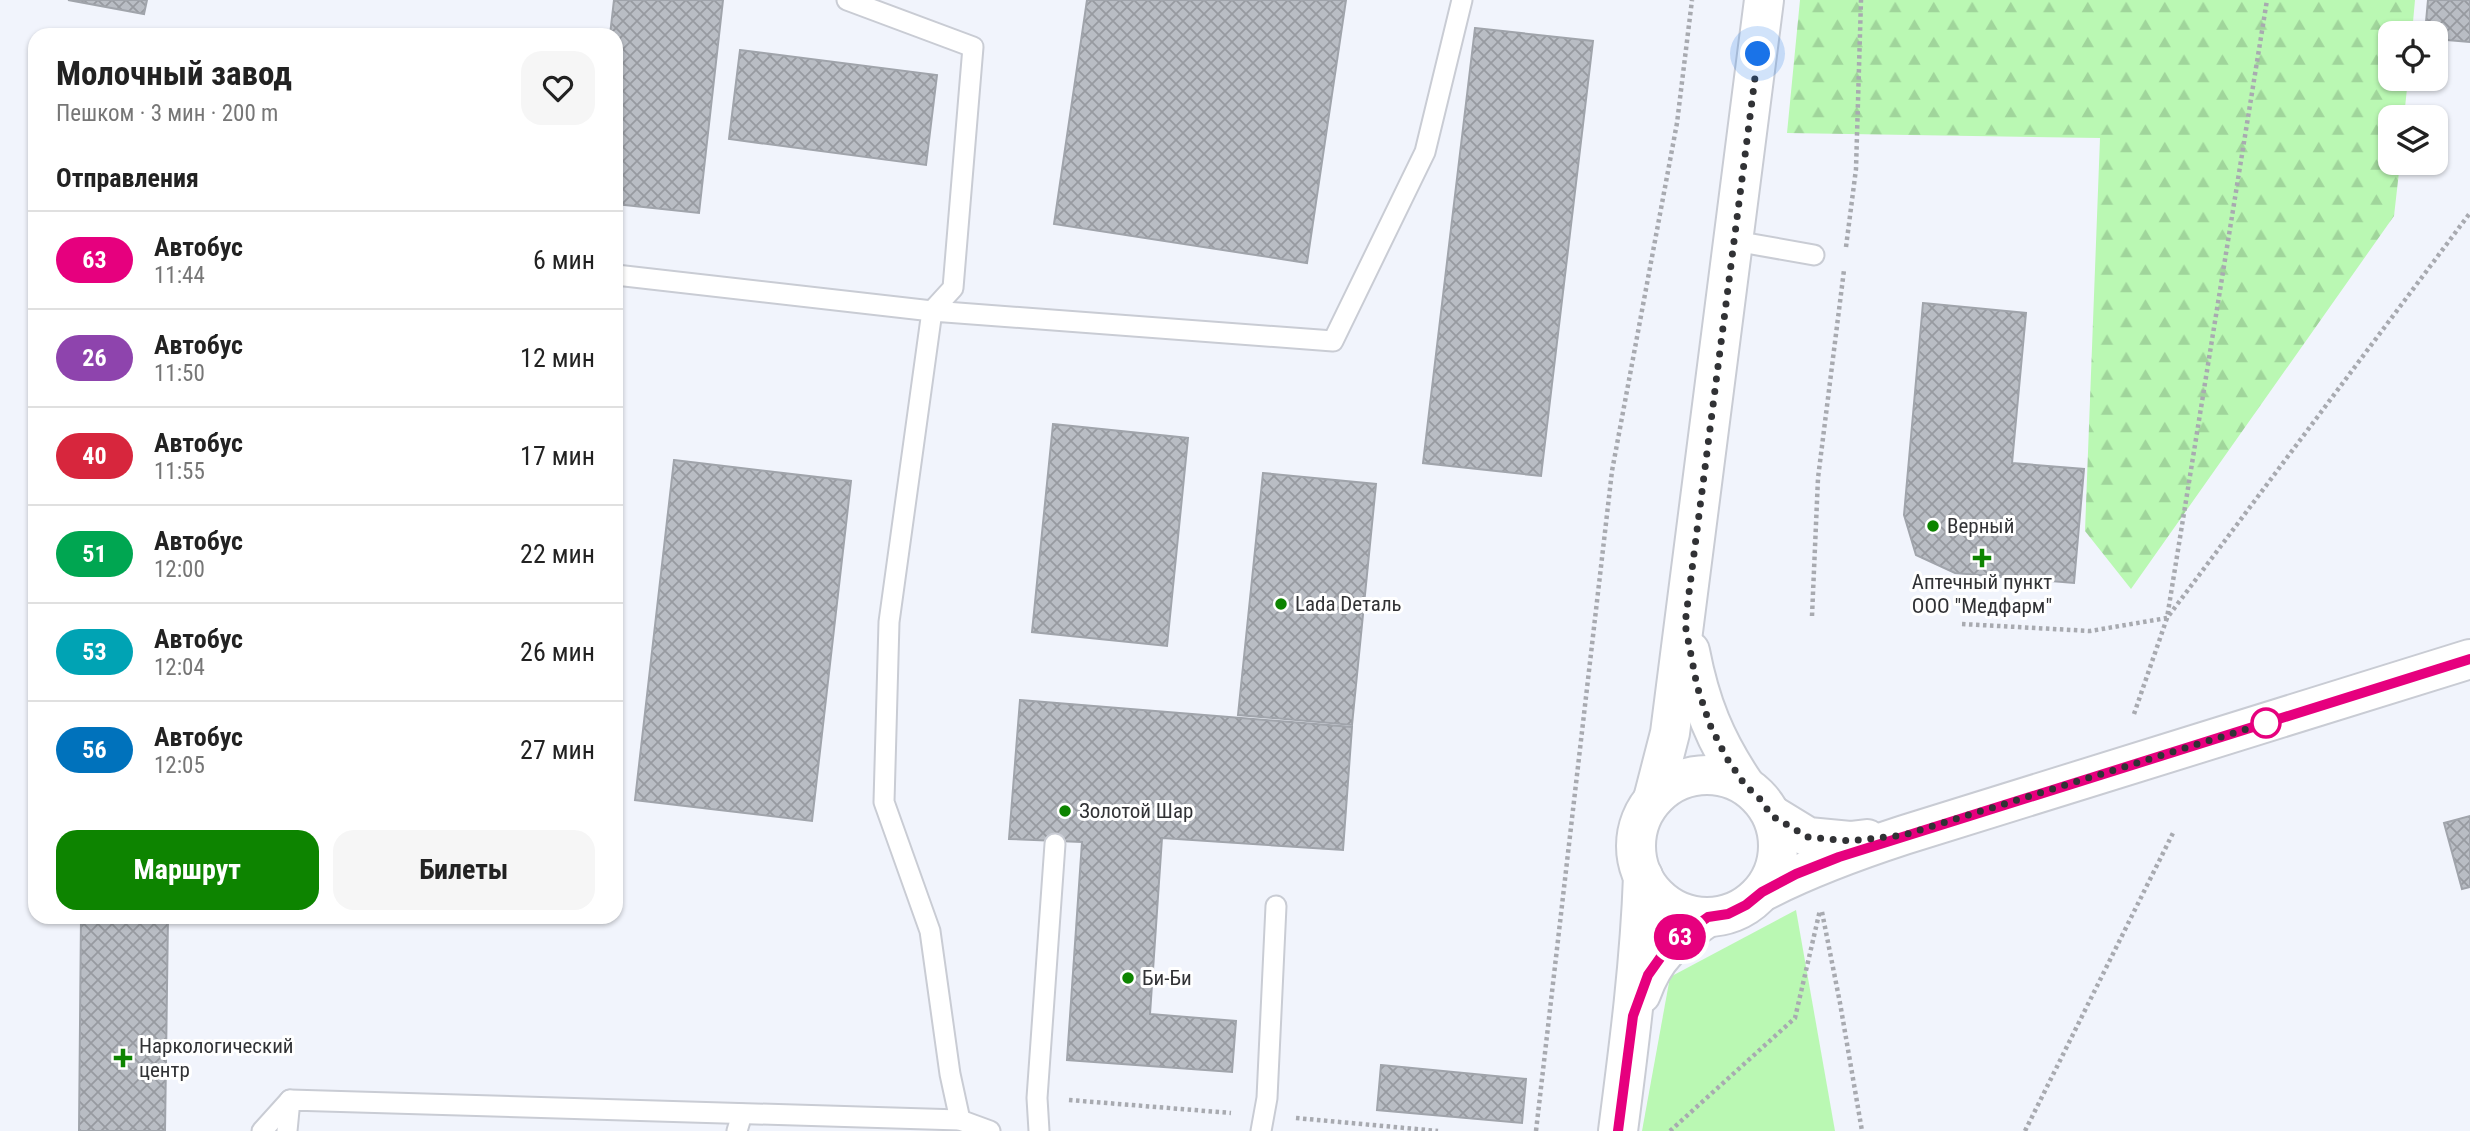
<!DOCTYPE html>
<html lang="ru">
<meta charset="utf-8">
<style>
:root{--surface:#fff;--page:#f6f6f6;--text:#222;--muted:#767676;--line:#e0e0e0;--accent:#0d8400}
body{margin:0;font-family:"Roboto Condensed",sans-serif;background:var(--page);color:var(--text);height:100vh;display:flex;flex-direction:column;font-size:26px;white-space:nowrap}
*{box-sizing:border-box;margin:0}
p{font-size:23px;color:var(--muted)}
.icon{flex:none;width:38px;height:38px;fill:none;stroke:currentColor;stroke-width:2;stroke-linecap:round;stroke-linejoin:round}
.map{position:relative;flex:1;overflow:hidden}
.side{position:absolute;left:28px;top:28px;width:595px;height:896px;display:flex;flex-direction:column;background:var(--surface);border-radius:21px;box-shadow:0 2px 5px #0004}
.side>*{flex:none}
.badge{padding:0 14px;border-radius:23px;font-size:24px;line-height:46px}
.tools{position:absolute;left:2378px;top:21px;display:grid;gap:14px}
.tools a{display:grid;place-items:center;width:70px;height:70px;border-radius:14px;background:var(--surface);box-shadow:0 2px 5px #0004;font-size:35px}
.you{position:absolute;width:35px;height:35px;margin:-18px;border:5px solid #fff;border-radius:50%;background:#1a73e8;box-shadow:0 0 0 10px #1a73e833}
.map>.badge{position:absolute;translate:-50% -50%;box-shadow:0 0 0 4px #fff}
h2{padding:0 28px;font-size:26px;line-height:63px}
.round{display:grid;place-items:center;flex:none;width:74px;height:74px;border-radius:21px;background:var(--page)}
.summary{display:flex;align-items:center;justify-content:space-between;height:119px;padding:0 28px}
h1{font-size:33px;font-weight:700;line-height:52px}
.action{display:flex;gap:14px;margin-top:auto;padding:14px 28px}
.action a{flex:1;height:80px;border-radius:21px;background:var(--accent);color:#fff;font-size:28px;font-weight:700;line-height:80px;text-align:center}
.action a+a{background:var(--page);color:var(--text)}
ul{padding:0;list-style:none}
li{display:flex;align-items:center;gap:21px;height:98px;padding:0 28px;border-top:2px solid var(--line)}
li div{flex:1}
li b{display:block;font-size:26px}
li em{font-style:normal}
li .badge{min-width:77px;font-weight:700;text-align:center}
.map>svg:first-child{display:block}
</style>
<div class="map">
<svg width="2470" height="1131" viewBox="0 0 2470 1131">
<defs>
<pattern id="forest-firs" width="22" height="20" patternUnits="userSpaceOnUse" patternTransform="scale(1.75)"><rect width="22" height="20" fill="#baf8b3"/><path d="M5 1l3.5 6h-7zM16 11l3.5 6h-7z" fill="#a0d59b"/></pattern>
<pattern id="building-cross-hatch" width="8" height="8" patternUnits="userSpaceOnUse" patternTransform="scale(1.75)"><rect width="8" height="8" fill="#b9bdc4"/><path d="M0 0l8 8M0 8l8-8" fill="none" stroke="#979aa0"/></pattern>
</defs>
<rect width="100%" height="100%" fill="#f1f4fc"/>
<path fill="#baf8b3" d="M1796,910l39,221h-193l28,-154z"/>
<path fill="url(#forest-firs)" d="M1800,0h615l-3,33h-22v46h18l-4,38h-14v46h10l-6,53 -263,373 -46,-58 15,-393 -313,-5z"/>
<g fill="url(#building-cross-hatch)" stroke="#a0a4ab" stroke-width="2">
<path d="M68,0h79l-3,14z"/>
<path d="M614,0h109l-24,213 -83,-9v-169h-6z"/>
<path d="M1087,0h259l-39,263 -253,-39z"/>
<path d="M2428,0h42v42l-34,-3v-6h-11z"/>
<path d="M1475,28l118,13 -52,435 -118,-13z"/>
<path d="M740,50l197,25 -11,90 -197,-26z"/>
<path d="M1923,303l103,10 -14,150 72,6 -10,114 -119,-10 -39,-18 -12,-40z"/>
<path d="M616,330l5,1 -5,39z"/>
<path d="M1053,424l135,14 -21,208 -135,-14z"/>
<path d="M674,460l177,21 -39,340 -177,-21z"/>
<path d="M1263,473l113,11 -24,241 -114,-10z"/>
<path d="M1020,700l332,27 -9,123 -181,-12 -12,176 86,7 -4,51 -165,-12 15,-218 -73,-3z"/>
<path d="M2470,816v71l-8,2 -18,-66z"/>
<path d="M81,917h87l-3,214h-86z"/>
<path d="M1381,1065l145,14 -4,44 -145,-13z"/>
</g>
<g fill="none" stroke-linecap="round" stroke-linejoin="round">
<defs>
<g id="service">
<path d="M1735,241l79,14"/>
<path d="M616,275l316,36 21,-23 20,-241 -126,-47"/>
<path d="M960,1120l-10,-46 -20,-143 -46,-129 5,-180 43,-311 401,30 92,-189 37,-152"/>
<path d="M262,1131l28,-31"/>
<path d="M287,1131l3,-31 670,20 30,11"/>
<path d="M737,1131l5,-17"/>
<path d="M1039,1131l-2,-33 18,-254"/>
<path d="M1261,1131l6,-33 9,-192"/>
</g>
<g id="secondary">
<path d="M1690,651c10,52 25,90 55,134"/>
<path d="M1653,799l17,-66 94,-733"/>
</g>
<g id="primary">
<circle cx="1707" cy="846" r="71"/>
<path d="M1772,815l36,22 42,4 17,-2"/>
<path d="M1762,892c46,-24 93,-41 142,-57l566,-176"/>
<path d="M1641,994c14,-40 33,-53 67,-77"/>
<path d="M1618,1131c11,-85 22,-169 25,-255"/>
</g>
</defs>
<use href="#service" stroke="#c9ccd4" stroke-width="23"/>
<use href="#secondary" stroke="#c9ccd4" stroke-width="42"/>
<use href="#primary" stroke="#c9ccd4" stroke-width="42"/>
<g stroke="#a8aab0" stroke-width="4.5" stroke-dasharray="3.5 3.5" stroke-linecap="butt">
<path d="M1846,247l10,-78 5,-169"/>
<path d="M1812,616l6,-138 26,-208"/>
<path d="M1962,624l128,7 77,-13 100,-618"/>
<path d="M2134,714l33,-96 303,-405"/>
<path d="M1822,912l18,91 22,128"/>
<path d="M1069,1100l162,13"/>
<path d="M1296,1118l142,13"/>
<path d="M1536,1131l76,-660 65,-348 15,-123"/>
<path d="M1670,1131l125,-113 25,-108"/>
<path d="M2025,1131l149,-300"/>
</g>
<use href="#service" stroke="#fff" stroke-width="19"/>
<use href="#secondary" stroke="#fff" stroke-width="38"/>
<use href="#primary" stroke="#fff" stroke-width="38"/>
</g>
<g fill="none" stroke-linecap="round" stroke-linejoin="round">
<defs>
<path id="line" d="M1618,1131l15,-115 15,-41 22,-31 38,-27 20,-3 18,-9 16,-13 34,-18 43,-17 631,-198"/>
</defs>
<use href="#line" stroke="#fff" stroke-width="16"/>
<use href="#line" stroke="#e6007e" stroke-width="10"/>
<path stroke="#313235" stroke-width="7" stroke-dasharray="0 12.6" d="M1758,54l-73,570 12,62 13,39 16,32 19,28 15,14 12,17 36,21 42,4 54,-6 362,-112"/>
</g>
<g fill="#0d8400" stroke="#fff" stroke-width="2.5">
<circle cx="1933" cy="526" r="7"/>
<path d="M1978.5 547.5h7v7h7v7h-7v7h-7v-7h-7v-7h7z"/>
<circle cx="1281" cy="604" r="7"/>
<circle cx="1065" cy="811" r="7"/>
<circle cx="1128" cy="978" r="7"/>
<path d="M119.5 1047.5h7v7h7v7h-7v7h-7v-7h-7v-7h7z"/>
</g>
<circle fill="#fff" stroke="#e6007e" stroke-width="3.5" cx="2266" cy="723" r="14"/>
<g text-anchor="middle" stroke-width="6" stroke-linejoin="round" paint-order="stroke">
<g font-size="21" fill="#313235" stroke="#fff" text-anchor="start">
<text x="1947" y="533">Верный</text>
<text x="1982" y="589" text-anchor="middle">Аптечный пункт<tspan x="1982" dy="24">ООО "Медфарм"</tspan></text>
<text x="1295" y="611">Lada Dеталь</text>
<text x="1079" y="818">Золотой Шар</text>
<text x="1142" y="985">Би-Би</text>
<text x="139" y="1053">Наркологический<tspan x="139" dy="24">центр</tspan></text>
</g>
</g>
</svg>
<div class="tools">
<a><svg class="icon" aria-label="locate" viewBox="0 0 24 24"><circle cx="12" cy="12" r="6"/><path d="M12 2v4M12 18v4M2 12h4M18 12h4"/></svg></a>
<a><svg class="icon" aria-label="layers" viewBox="0 0 24 24"><path d="M12 4l9 5-9 5-9-5zM3 14l9 5 9-5"/></svg></a>
</div>
<div class="you" style="left:1758px;top:54px"></div>
<b class="badge" style="left:1680px;top:937px;background:#e6007e;color:#fff">63</b>
<section class="side">
<div class="summary"><div><h1>Молочный завод</h1><p>Пешком · 3 мин · 200 m</p></div><a class="round"><svg class="icon" aria-label="heart" viewBox="0 0 24 24"><path d="M12 20l-8-8c-3-5 5-10 8-4 3-6 11-1 8 4z"/></svg></a></div>
<h2>Отправления</h2>
<ul>
<li><span class="badge" style="background:#e6007e;color:#fff">63</span><div><b>Автобус</b><p>11:44</p></div><em>6 мин</em></li>
<li><span class="badge" style="background:#8e44ad;color:#fff">26</span><div><b>Автобус</b><p>11:50</p></div><em>12 мин</em></li>
<li><span class="badge" style="background:#d7263d;color:#fff">40</span><div><b>Автобус</b><p>11:55</p></div><em>17 мин</em></li>
<li><span class="badge" style="background:#00a651;color:#fff">51</span><div><b>Автобус</b><p>12:00</p></div><em>22 мин</em></li>
<li><span class="badge" style="background:#00a3b4;color:#fff">53</span><div><b>Автобус</b><p>12:04</p></div><em>26 мин</em></li>
<li><span class="badge" style="background:#0072bc;color:#fff">56</span><div><b>Автобус</b><p>12:05</p></div><em>27 мин</em></li>
</ul>
<div class="action"><a>Маршрут</a><a>Билеты</a></div>
</section>
</div>
